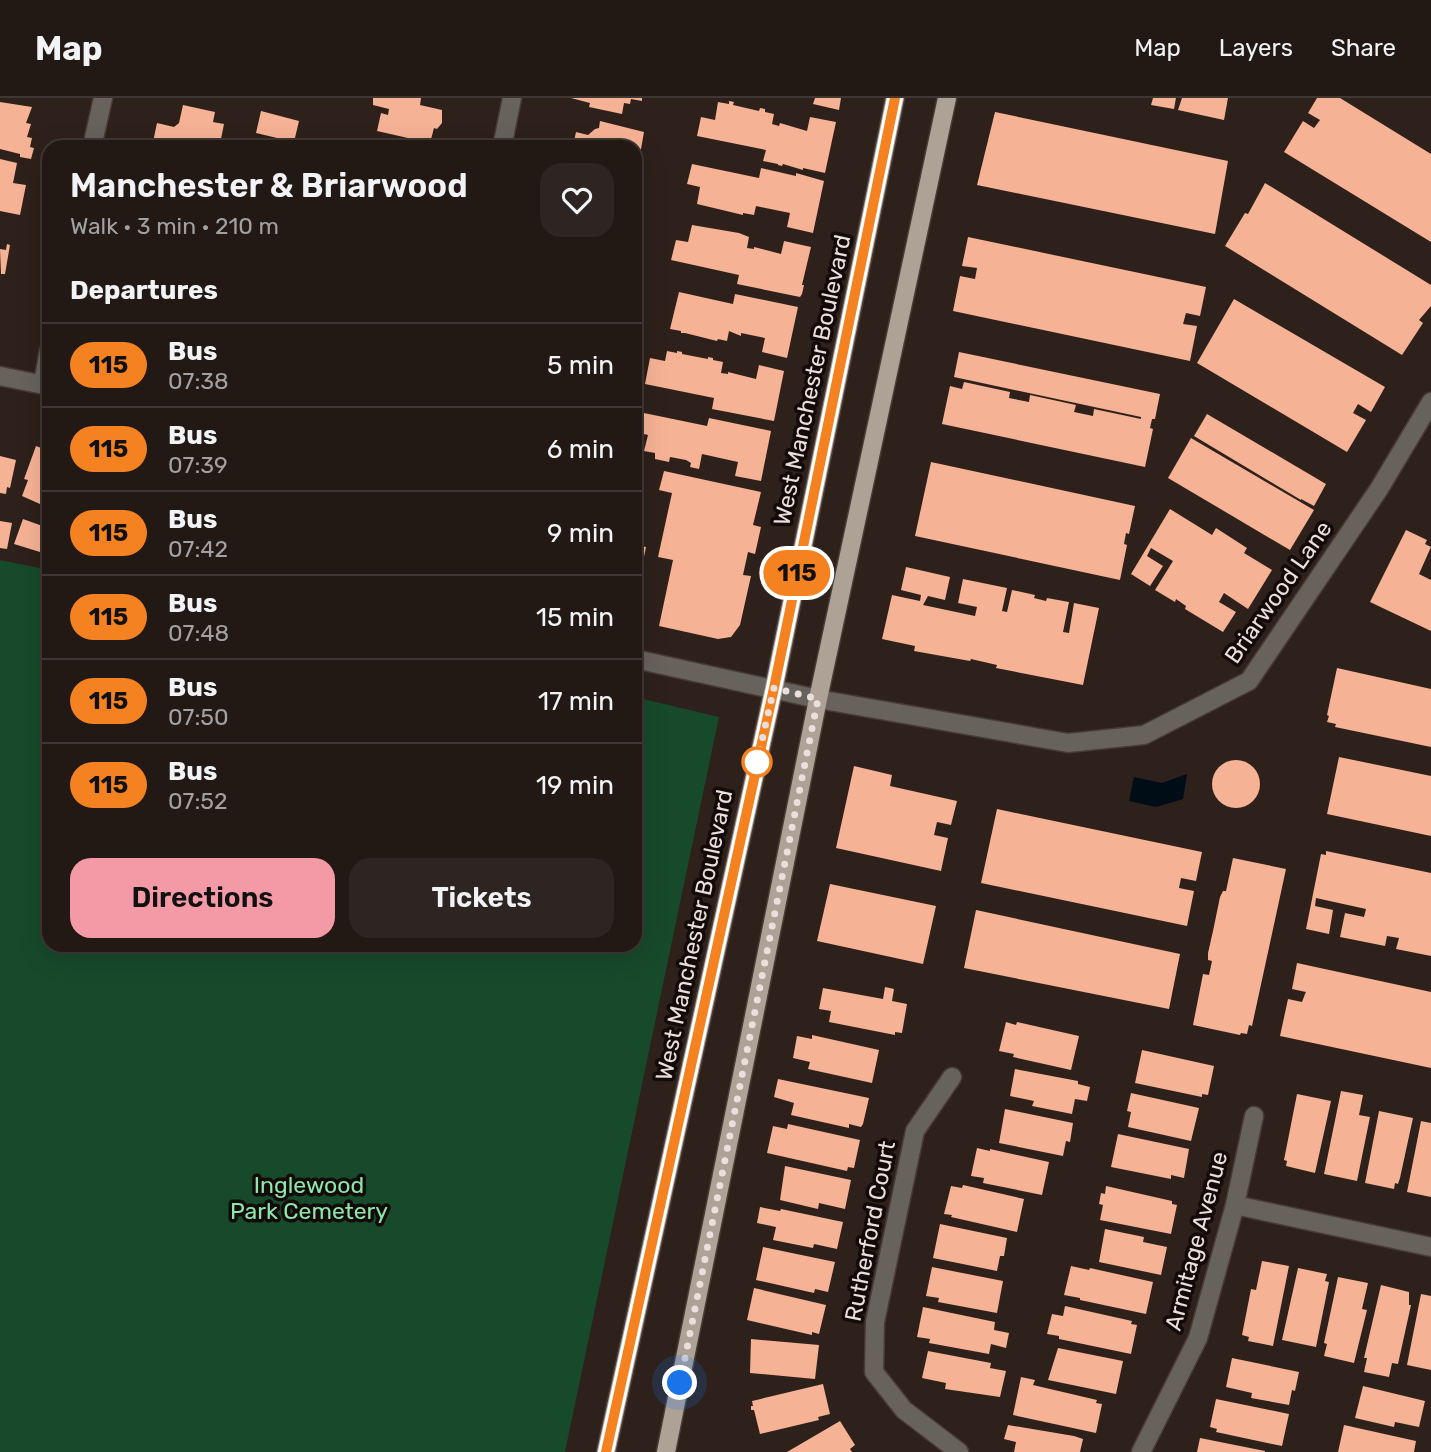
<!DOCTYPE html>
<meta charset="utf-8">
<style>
:root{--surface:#221814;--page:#2e2522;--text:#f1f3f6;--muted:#a2a0a0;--line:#3f3734;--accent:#f49aa6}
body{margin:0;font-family:Rubik,sans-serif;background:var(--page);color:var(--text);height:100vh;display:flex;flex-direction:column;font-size:26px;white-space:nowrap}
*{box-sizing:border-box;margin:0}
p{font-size:23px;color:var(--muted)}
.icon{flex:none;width:38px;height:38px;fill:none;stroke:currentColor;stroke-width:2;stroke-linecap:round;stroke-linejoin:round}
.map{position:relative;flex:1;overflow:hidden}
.side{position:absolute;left:42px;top:42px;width:600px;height:812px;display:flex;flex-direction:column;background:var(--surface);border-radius:21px;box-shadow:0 7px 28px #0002,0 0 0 2px var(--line)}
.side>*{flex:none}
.badge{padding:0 14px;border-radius:23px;font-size:24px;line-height:46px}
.you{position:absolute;width:35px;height:35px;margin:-18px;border:5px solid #fff;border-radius:50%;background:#1a73e8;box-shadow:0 0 0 10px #1a73e833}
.map>.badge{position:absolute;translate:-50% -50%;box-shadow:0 0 0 4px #fff}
h2{padding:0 28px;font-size:26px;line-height:63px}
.round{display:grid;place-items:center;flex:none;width:74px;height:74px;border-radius:21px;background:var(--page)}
.head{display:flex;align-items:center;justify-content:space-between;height:119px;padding:0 28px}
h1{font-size:33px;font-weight:600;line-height:52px}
.cta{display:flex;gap:14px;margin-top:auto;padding:14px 28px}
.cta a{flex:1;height:80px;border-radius:21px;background:var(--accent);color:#111;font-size:28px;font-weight:600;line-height:80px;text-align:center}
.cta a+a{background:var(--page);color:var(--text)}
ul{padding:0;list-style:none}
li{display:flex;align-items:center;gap:21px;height:84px;padding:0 28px;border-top:2px solid var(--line)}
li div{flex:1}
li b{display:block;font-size:26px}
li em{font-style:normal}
li .badge{min-width:77px;font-weight:700;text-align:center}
header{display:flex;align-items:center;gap:42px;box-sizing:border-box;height:98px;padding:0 35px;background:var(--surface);border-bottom:2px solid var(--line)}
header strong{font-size:33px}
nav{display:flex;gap:38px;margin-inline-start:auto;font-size:24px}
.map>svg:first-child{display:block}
</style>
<header>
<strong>Map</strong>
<nav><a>Map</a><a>Layers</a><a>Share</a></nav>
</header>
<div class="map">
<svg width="1431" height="1354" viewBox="0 0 1431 1354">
<rect width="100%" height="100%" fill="#2e201a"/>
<path fill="#17492b" d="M0,462l49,10v375h586v-248l84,20 -154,735h-565z"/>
<path fill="#000d17" d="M1187,676l-4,25 -27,8 -27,-6 5,-24 28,6z"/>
<g fill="#f6b295">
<path d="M373,0h48l-1,7 22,5v13l-5,6 -3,-1 -4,15 -53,-12 4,-18 7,2 1,-6 -16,-4z"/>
<path d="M571,0h71v3l-11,-2 -1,5 -6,-1 -2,11 -33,-7 1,-4z"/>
<path d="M815,0h26l-2,12 -26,-6z"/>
<path d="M1153,0h23l-2,11 -23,-4z"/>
<path d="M1182,0h46l-4,22 -46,-10z"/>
<path d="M1317,0h23l91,56v88l-147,-90 19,-31 11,7 6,-8 -12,-7z"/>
<path d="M729,3l5,1 -1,3 26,6 1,-3 5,1v3l9,2 -2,10 7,2 1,-3 27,8 3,-14 26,5 -11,51 -22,-5v2l-20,-6 -1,2 -4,-1v-1l-15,-3 3,-11 -69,-14 4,-19 14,3 3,-18 11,2z"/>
<path d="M0,4l32,5 -6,16 5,1 -4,13 5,1 -2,9 4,1 -3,11 -11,-2v-3l-20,-5z"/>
<path d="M183,7l32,7 -2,10 11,2 -3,15 5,1 -1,7h-50l-22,-5 4,-19 17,4 5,-4z"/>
<path d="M261,13l38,10 -5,21 -38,-9z"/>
<path d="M995,14l233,49 -13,73 -238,-49z"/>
<path d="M600,23l44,11 -4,23 -5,-1v-7h-76l1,-4 13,3 3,-14 12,3 7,-6 4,-1z"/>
<path d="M0,61l17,4 -4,20 13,2 -6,30 -20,-4z"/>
<path d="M692,66l67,14 2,-10 35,8v-3l28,8 -11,52 -26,-6 3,-14 -34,-7 -2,9 -11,-2v2l-46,-11 3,-17 -13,-3z"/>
<path d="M1265,85l166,102v21l-12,14 4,3 -21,32 -177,-109 20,-33 3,1z"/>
<path d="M692,127l47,8 10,4 -2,11 7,1v-2l27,7 3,-13 27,6 -9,38h2l-2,9 -2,3 -63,-13 2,-9 -68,-15 5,-20 12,2z"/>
<path d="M968,139l238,50 -6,29 -14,-3 -3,11 14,2 -7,35 -237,-50 7,-35 15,3 2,-11 -15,-2z"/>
<path d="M7,146l3,1 -5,29h-4l-1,-25 6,1z"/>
<path d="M679,194l54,12 2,-10 63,13 -11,51 -25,-6 3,-14 -24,-5v3l-12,-5 -2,10 -9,-2 -1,2 -32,-8h-4v-2l-11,-2z"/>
<path d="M1234,201l151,88 -14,25 -13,-8 -5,9 13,7 -19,32 -150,-89z"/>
<path d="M667,253l10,2v-2l5,1v2l26,5v-2l5,1v2l10,2 -2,11 7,1v-2l28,7 3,-14 25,6 -10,50 -62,-12 2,-11 -69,-14 5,-26 15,3z"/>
<path d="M959,254l201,42 -5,25h-3l-2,9 3,1 -8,38 -203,-43 8,-38 12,3 2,-7 46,10 -1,6 20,4 1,-7 46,10 -2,7 19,4 1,-7 47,10v-2l-187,-40z"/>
<path d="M639,314l68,14 2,-8 62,13 -10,50 -26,-5 3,-14 -36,-8 -3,15 -9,-2 1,-4 -5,-3 -16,-3 -1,5 -14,-3v-6l-11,-2 4,-16 -13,-3z"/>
<path d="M1207,316l119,70 -12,22 -13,-7v1l-107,-64z"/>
<path d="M1191,340l123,72 -24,40 -122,-72z"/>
<path d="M36,348l13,5v57l-27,-12 6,-16 -4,-1z"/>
<path d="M0,358l16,4 -6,28 -3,-1 -1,7 -6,-1z"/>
<path d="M931,364l204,44 -6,28 -3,-1 -2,11 3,1 -7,35 -205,-44z"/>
<path d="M664,373l97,21 -8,33 8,2 -6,27 -7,-2 -5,23 8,1 -11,49 -9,12 -13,2 -59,-13 14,-66 -15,-3 14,-64 -13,-3z"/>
<path d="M1170,411l42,26 4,-7 31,20 -3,5 28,17 -24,39 -24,-16 -5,9 17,10 -13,20 -38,-23 1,-3 -10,-7 -1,3 -20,-12 18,-29 -22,-13 -4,8 16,10 -13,20 -19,-12z"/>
<path d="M23,421l25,9 -8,24 -26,-8z"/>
<path d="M0,423l12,2 -5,26 -7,-1z"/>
<path d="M1406,432l21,10 -2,4 6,3 -12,27 12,6v51l-61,-29z"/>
<path d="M635,447l11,2 -10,49 -1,-1z"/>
<path d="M906,469l44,10 -5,23 -17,-4 -5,9 52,11 2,-9 -19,-4 5,-24 44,9 -5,23 5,1 5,-22 23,5 -1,3 12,3 1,-3 22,4 -6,30 6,1 5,-30 25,5 -16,77 -87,-17 1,-3 -26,-6 -1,2 -56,-10 1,-5 -33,-7 10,-44 28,6 1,-6 -20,-5z"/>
<path d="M1337,570l94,21v58l-96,-20 1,-3 -9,-2 2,-6 -2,-1z"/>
<path d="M1339,659l92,19v60l-104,-22z"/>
<circle cx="1236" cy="686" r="24"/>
<path d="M854,668l38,9 -2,11 67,15 -6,24 -14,-3 -3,13 14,3 -7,33 -105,-23z"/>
<path d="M997,711l205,43 -6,29 -15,-3 -2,10 15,3 -7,35 -206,-43z"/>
<path d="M1326,753l105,22v83l-35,-7 3,-11 -12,-2 -2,10 -45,-9 5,-24 19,4 2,-8 -50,-11 -1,8 18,4 -4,24 -23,-5 15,-75 5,1z"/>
<path d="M1233,760l53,11 -34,157 -3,-1 -2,9 -6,-1 -1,2 -47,-10 10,-51 6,1 3,-14 -4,-1v-7l5,-22 7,-34 3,-6h3z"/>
<path d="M830,786l106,22 -13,58 -106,-23z"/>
<path d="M976,812l204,44 -11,55 -205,-41z"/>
<path d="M1297,865l134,29v76l-151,-32 8,-37 14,3 3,-8 1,-2 -14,-3z"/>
<path d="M885,889l9,2 -2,12 15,3 -5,29 -7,-1v3l-66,-13 2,-11 -12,-2 4,-21 60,11z"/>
<path d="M1006,924l10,3 1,-3 62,14 -8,34 -58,-13 1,-3 -15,-3z"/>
<path d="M812,937l67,15 -7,33 -64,-14 2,-7 -17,-4 4,-22 15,3z"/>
<path d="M1142,952l72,16 -6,29 -6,-1v3l-67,-14z"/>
<path d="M1015,971l63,12v3l12,3 -3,14 -12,-2 -3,15 -40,-8 2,-5 -24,-5z"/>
<path d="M778,981l91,19 -6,26 -2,3 -12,-3v4l-58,-13 3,-12 -20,-6z"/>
<path d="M1341,993l22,4 -4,20 11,2 -13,64 -33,-7z"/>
<path d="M1131,995l68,15 -8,33 -63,-14 3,-15 -4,-1z"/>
<path d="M1297,996l34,7 -16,72 -29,-7 1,-5 -3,-1z"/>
<path d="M1005,1011l68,14 -3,19 -4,-1 -3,15 -64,-13z"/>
<path d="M1379,1013l34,7 -13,60 -2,6 -3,-1 -1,6 -29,-6z"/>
<path d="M1421,1023l10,2v74l-24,-5z"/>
<path d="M788,1026l72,16 -6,28 -6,-1 -1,4 -80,-18 6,-27 14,3z"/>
<path d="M1118,1036l71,15 -5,29 -13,-3v4l-60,-12z"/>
<path d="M977,1050l13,3v-2l59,13 -7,33 -59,-12 1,-5 -13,-2z"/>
<path d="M785,1068l66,14 -6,29 -26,-6 -1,6 -38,-9z"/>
<path d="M963,1087l61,14 -7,33 -66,-15 1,-2 -8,-1 7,-28 11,2z"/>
<path d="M1106,1088l66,15v3l5,1 -6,29 -71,-14 3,-15 -4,-1 2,-11 4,1z"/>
<path d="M760,1109l20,4 1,-2 62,13 -6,27 -23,-5 -1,4 -40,-8 3,-13 -19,-4z"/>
<path d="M940,1126l67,14 -3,18h-4l-3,15 -64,-13z"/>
<path d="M1105,1131l39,8 -1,5 24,5 -6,28 -62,-13z"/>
<path d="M763,1149l72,15 -7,30 -13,-3 -1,4 -58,-13z"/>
<path d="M1262,1163l27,5 -16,80 -25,-5 1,-4 -7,-2 9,-46 5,1z"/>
<path d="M1071,1168l18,4 1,-2 63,14 -7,32 -66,-14v-2l-16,-3z"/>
<path d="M932,1169l71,14 -6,32 -59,-11 1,-4 -13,-2z"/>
<path d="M1298,1170l29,6 -2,7 4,1 -13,65 -34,-7z"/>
<path d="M1338,1179l30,6 -6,26 5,1 -13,53 -30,-7 3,-12 -3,-1z"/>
<path d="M1381,1187l28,7v13h2l-13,59 -6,-1 -3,14 -25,-5 3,-14h-3z"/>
<path d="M754,1190l72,17 -7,29 -7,-2v3l-65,-15z"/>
<path d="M1421,1196l10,2v74l-24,-5z"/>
<path d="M1065,1208l67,15 -1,3 6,1 -6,29 -72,-15v-3l-12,-2 5,-20 11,2z"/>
<path d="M923,1209l72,15 -1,8 15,3 -3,15 -15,-4 -2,10 -60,-11 1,-4 -13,-2z"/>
<path d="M751,1241l68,6 -4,34 -65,-6z"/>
<path d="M1058,1250l65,13 -7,33 -68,-14z"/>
<path d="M928,1253l63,12 -1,5 16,3 -6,26 -55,-8 1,-6 -24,-5z"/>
<path d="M1232,1260l67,14 -4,19 -3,-1 -3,15 -38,-7 1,-5 -26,-6z"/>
<path d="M1021,1279l14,3 -2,5 64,15 -1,3 6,1 -6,29 -83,-18z"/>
<path d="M823,1286l7,30 -12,3 1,3 -59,14 -6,-24h-3v-4h2l-1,-5z"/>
<path d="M1363,1288l62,15 -6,26 -24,-5 -1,5 -39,-9z"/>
<path d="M1216,1301l73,15 -7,32 -66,-14 1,-3 -7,-2z"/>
<path d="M840,1323l15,24 -5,4 2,3h-65z"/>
<path d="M1008,1327l66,11 9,3 -3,13h-66l2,-10 -12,-3z"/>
<path d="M1344,1327l72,16 -2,11h-76z"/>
<path d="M1200,1340l65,13v1h-68z"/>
</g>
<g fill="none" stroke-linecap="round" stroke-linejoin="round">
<defs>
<g id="minor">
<path d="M92,49l11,-49"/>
<path d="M502,49l10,-49"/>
<path d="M0,278l49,10"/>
<path d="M43,286l6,-34"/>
<path d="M635,561l183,40 250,44 76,-8 105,-54 130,-192 52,-87"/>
<path d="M952,979l-37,54 -40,191 -1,50 30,38 55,42"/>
<path d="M1235,1107l196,42"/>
<path d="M1141,1354l57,-114 37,-133 19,-89"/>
</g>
<g id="primary">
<path d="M606,1354l168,-764 121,-590"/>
<path d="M666,1354l152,-753 129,-601"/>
</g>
</defs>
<use href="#minor" stroke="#483b35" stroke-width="21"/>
<use href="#primary" stroke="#483b35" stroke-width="21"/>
<use href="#minor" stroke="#68625d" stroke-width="18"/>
<use href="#primary" stroke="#aea196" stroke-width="18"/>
</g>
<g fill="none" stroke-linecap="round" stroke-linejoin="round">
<defs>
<path id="line" d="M606,1354l168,-764 121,-590"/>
</defs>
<use href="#line" stroke="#fff" stroke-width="16"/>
<use href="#line" stroke="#f58220" stroke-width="10"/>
<path stroke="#eadfdc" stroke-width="7" stroke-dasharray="0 12.6" d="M680,1285l138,-684 -44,-11 -17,74"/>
</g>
<circle fill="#fff" stroke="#f58220" stroke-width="3.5" cx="757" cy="664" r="14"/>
<g text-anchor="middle" stroke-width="7" stroke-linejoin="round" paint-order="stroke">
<g font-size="23" fill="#eadfdc" stroke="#120b09">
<text transform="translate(812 282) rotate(-78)" y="8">West Manchester Boulevard</text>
<text transform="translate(1278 494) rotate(-55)" y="8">Briarwood Lane</text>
<text transform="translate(694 837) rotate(-78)" y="8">West Manchester Boulevard</text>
<text transform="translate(870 1133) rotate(-79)" y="8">Rutherford Court</text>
<text transform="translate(1196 1143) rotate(-75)" y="8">Armitage Avenue</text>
</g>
<g font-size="23" fill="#8ee6aa" stroke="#120b09">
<text x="309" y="1095">Inglewood<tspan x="309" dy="26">Park Cemetery</tspan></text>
</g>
</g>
</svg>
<div class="you" style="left:680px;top:1285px"></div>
<b class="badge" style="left:797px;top:475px;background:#f58220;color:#111">115</b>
<section class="side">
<div class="head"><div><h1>Manchester &amp; Briarwood</h1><p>Walk · 3 min · 210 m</p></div><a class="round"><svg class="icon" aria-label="heart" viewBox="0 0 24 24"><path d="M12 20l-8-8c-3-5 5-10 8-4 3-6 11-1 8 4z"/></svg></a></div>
<h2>Departures</h2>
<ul>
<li><span class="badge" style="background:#f58220;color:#111">115</span><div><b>Bus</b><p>07:38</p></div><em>5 min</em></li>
<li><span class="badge" style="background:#f58220;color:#111">115</span><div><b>Bus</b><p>07:39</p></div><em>6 min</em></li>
<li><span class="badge" style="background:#f58220;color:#111">115</span><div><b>Bus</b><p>07:42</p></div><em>9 min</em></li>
<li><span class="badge" style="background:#f58220;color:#111">115</span><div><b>Bus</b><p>07:48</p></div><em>15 min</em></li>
<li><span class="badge" style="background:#f58220;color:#111">115</span><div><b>Bus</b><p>07:50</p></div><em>17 min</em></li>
<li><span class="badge" style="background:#f58220;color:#111">115</span><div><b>Bus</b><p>07:52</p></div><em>19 min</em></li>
</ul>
<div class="cta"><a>Directions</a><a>Tickets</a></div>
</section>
</div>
